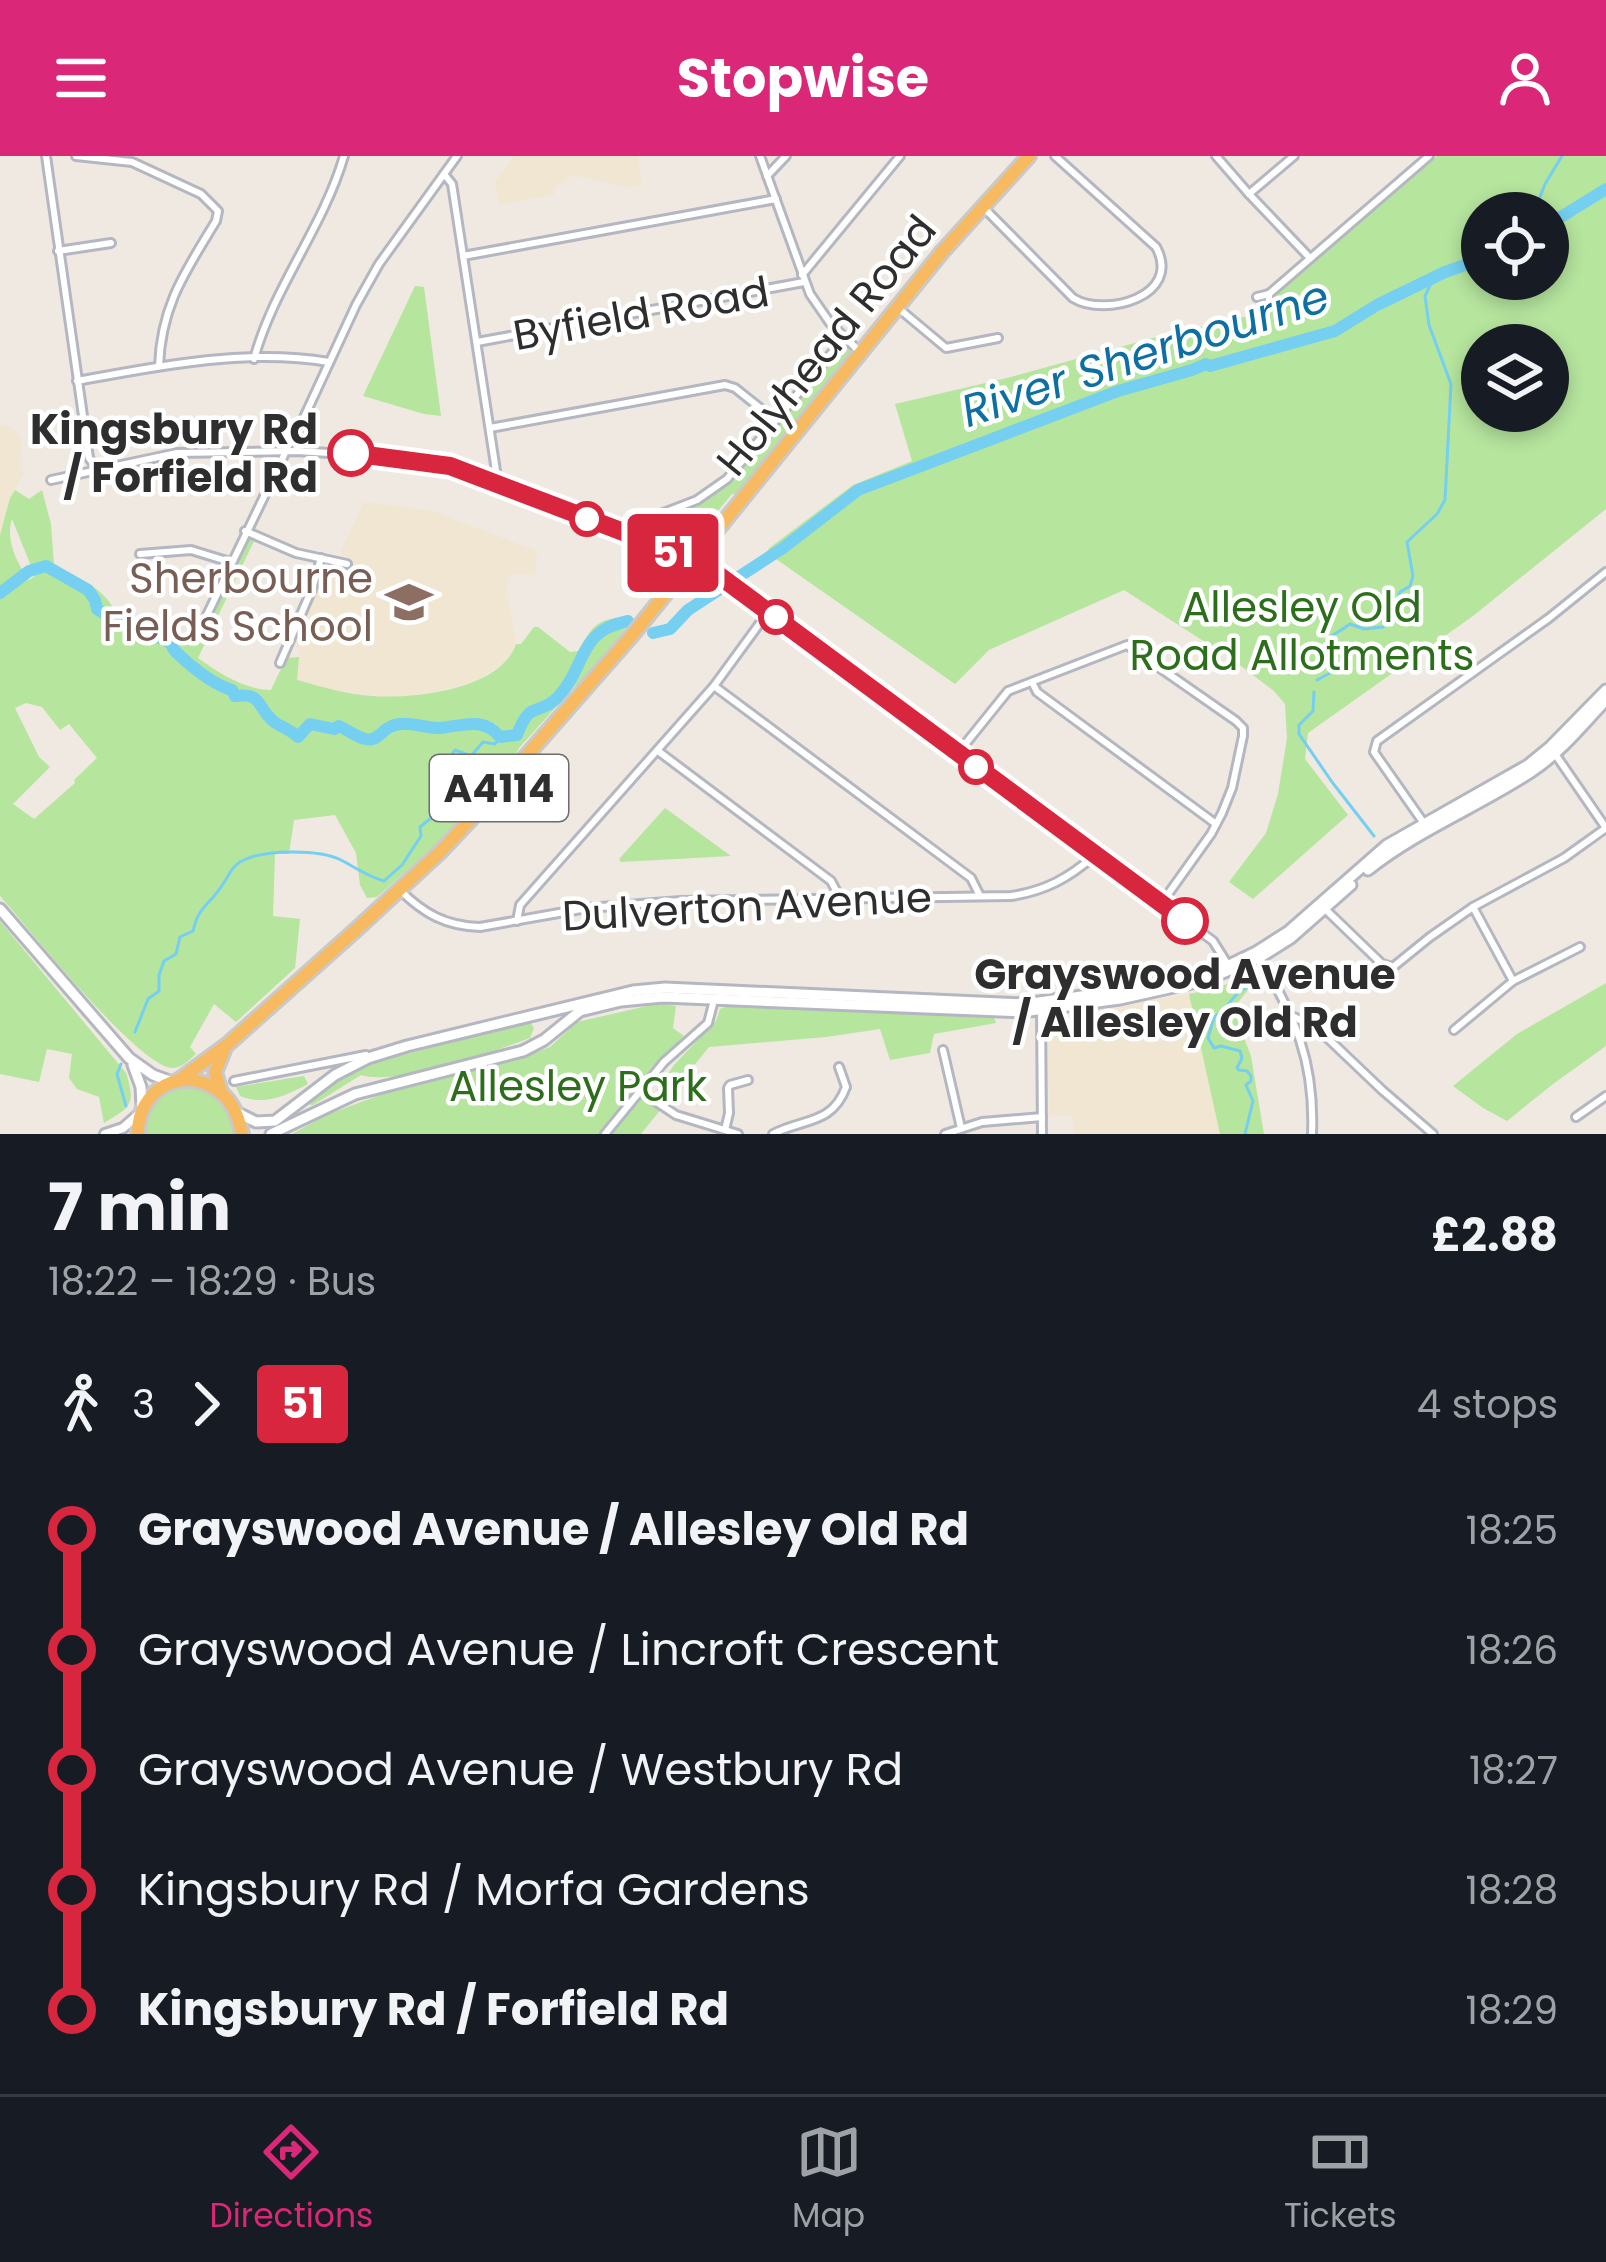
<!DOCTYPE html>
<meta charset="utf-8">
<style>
:root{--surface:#171b24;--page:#242831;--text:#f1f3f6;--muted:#9ea1a6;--line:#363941;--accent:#db2777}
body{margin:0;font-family:Poppins,sans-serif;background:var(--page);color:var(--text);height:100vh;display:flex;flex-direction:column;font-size:45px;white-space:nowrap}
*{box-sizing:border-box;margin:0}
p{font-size:39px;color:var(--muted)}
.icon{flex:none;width:66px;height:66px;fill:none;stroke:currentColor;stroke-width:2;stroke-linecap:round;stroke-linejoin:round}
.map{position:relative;height:978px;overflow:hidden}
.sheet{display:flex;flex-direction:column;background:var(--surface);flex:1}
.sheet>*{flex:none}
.badge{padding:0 24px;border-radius:9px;font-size:42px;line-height:78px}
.buttons{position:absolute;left:1461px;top:36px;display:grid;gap:24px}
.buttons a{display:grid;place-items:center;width:108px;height:108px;border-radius:50%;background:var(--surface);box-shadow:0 6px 18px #0003;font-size:60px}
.map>.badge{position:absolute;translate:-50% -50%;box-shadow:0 0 0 6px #fff}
.legs{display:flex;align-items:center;gap:18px;height:132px;padding:0 48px;font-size:39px}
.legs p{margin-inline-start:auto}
.head{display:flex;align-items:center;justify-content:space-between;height:204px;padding:0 48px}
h1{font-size:66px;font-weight:700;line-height:90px}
ul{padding:0 48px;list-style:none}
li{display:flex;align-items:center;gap:42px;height:120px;font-size:45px}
li i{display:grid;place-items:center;width:18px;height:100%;margin:0 15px;background:currentColor}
li i::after{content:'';width:30px;height:30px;margin:-15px;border:9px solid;border-radius:50%;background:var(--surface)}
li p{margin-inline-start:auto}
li:first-child i{background:linear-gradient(#0000 50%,currentColor 0)}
li:last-child i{background:linear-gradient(currentColor 50%,#0000 0)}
header{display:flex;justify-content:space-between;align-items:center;height:156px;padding:0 48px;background:var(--accent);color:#fff;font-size:54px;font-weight:700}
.menu{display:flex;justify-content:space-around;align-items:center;height:168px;border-top:3px solid var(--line);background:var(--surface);font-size:33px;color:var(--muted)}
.menu a{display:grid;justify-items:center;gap:6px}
.menu .selected{color:var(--accent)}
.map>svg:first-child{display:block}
</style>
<header><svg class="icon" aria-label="menu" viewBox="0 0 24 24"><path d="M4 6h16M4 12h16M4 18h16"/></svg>Stopwise<svg class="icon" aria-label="person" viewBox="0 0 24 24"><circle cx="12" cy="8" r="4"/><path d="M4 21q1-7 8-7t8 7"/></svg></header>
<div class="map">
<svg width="1606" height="978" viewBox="0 0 1606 978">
<rect width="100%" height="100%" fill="#efe9e1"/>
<g fill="#f0e6d1">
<path d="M514,0h124l4,29 -13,3 -56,-13 -19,13 1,6 -56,11 -4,-23z"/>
<path d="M0,268l12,4 8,9 2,8 -3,24 5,4 -14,25 -10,37z"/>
<path d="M364,346l68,9 105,40 -2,24 -25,-1 -4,13 10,57 -10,18 -31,19 -40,11 -39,5 -56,-5 -43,-12 2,-30 -7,-8 29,-73 14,-2 13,5 3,-12 -11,-7z"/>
<path d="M1189,838l31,140h-147v-18h-24l-1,-87 11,-12z"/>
</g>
<g fill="#b6e59e" fill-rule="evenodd">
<path d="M1437,0h169v353l-133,107 -165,117 -3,26 43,56 -95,84 -24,-17 37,-49 12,-39 9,-56 -2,-34 -11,-13 -41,-31 -109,-70 -135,60 -34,34 -179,-125 -8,-10 85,-64 59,-24 -17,-57 112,-26 175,-48c19,-3 77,-13 90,-26 4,-5 6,-12 10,-17zM1482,57h66v66h-66zM1482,189h66v66h-66z"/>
<path d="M415,130l9,1 17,129 -17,-2 -61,-18z"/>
<path d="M846,191l4,3v6l-110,137 -8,1 -39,47 -21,2 -24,-8 -5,-9 59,-24 25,-18 115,-135z"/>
<path d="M15,334l14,9 13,-9 9,34 3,41c23,12 49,22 61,46l24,9 42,25 15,-30 18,9 -16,34c21,15 47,32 73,32l15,-32 13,-1 -2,23c25,7 49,14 75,16 40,3 129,-6 144,-52h5l13,-17h4l32,25 8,-1c14,-24 19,-34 49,-33l-2,11 -42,53 -8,4 -56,62 -12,22 -49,55 -81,72 -10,1 -7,-13 -4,-32 -21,-38 -41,5 -5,34h-14l-2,62 27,3 -5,49 -59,54 -22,-18 -24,43 6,7c-6,5 -14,14 -23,14 -33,1 -146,-142 -173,-172v-361l10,-37zM12,363l23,57 -6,4c-12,-16 -24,-41 -17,-61zM26,547l16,4 18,23 9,-6 28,34 -23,22 1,3 -41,36 -21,-15 37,-37 -11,-10 -24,-49z"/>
<path d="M248,382l7,1 -38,79 -3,-5v-6z"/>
<path d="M665,652l66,48 -110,6 -2,-3z"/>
<path d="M0,765l126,152c10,31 5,34 -22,50l-5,-26 -22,-8 -8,-11 3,-24 -25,-5 -8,33 -39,-8z"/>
<path d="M1245,821l8,1 -2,8 -18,23 18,47 13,78h-44l-31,-140 25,-5z"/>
<path d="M1606,827v63l-53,38 -46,37 -24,-13 -30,-22 64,-52z"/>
<path d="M660,847l16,3 -3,22 11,8 -32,31 -51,67h-309l34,-19 65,-24 135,-35 24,-9 27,-25z"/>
<path d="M725,851l138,1 131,9 2,6 -62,11 -4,19 -40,7 -10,-31 -54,8 -117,10 -43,53 -9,-10 17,-25 42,-44 4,-12z"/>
<path d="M530,866l4,6 -4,10c-39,14 -132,48 -169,37l-48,30 -8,-1 55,-38z"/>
<path d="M304,920l4,8c-23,12 -43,22 -68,12l-4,-9z"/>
<path d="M198,928c22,14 35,22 37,50h-95c8,-39 20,-46 58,-50z"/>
<path d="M642,940l19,13 -20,25h-30z"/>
</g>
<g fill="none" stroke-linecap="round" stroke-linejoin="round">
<g stroke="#75cff0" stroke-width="3">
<path d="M1536,51l9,-23 17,-28"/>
<path d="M1317,524l13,-7 3,-6c-18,-30 -4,-27 17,-43l14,5 19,-2 9,-12 8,-23 10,-6 3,-10 -6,-34 30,-28 8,-14 6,-116 -22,-59 -4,-29 8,-17"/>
<path d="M1314,536l-1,19 -14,14v9l33,48 42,54"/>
<path d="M135,876l13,-33 11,-8v-16l5,-14 12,-7 4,-17 13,-6c6,-26 17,-26 30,-47 6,-8 7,-16 17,-22 21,-13 79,-13 101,-2 15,8 26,16 43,21l18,-16 19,-29 -1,-9 21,-17 7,-15 -12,-8 -5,-14 18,-14 6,-9 16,6 12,-14 12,2 5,-7"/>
<path d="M121,908l-4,10 9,32"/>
<path d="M1245,978l8,-33 -7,-16 5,-4v-5l-4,-5 -8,-1 -2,-2 5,-10 -2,-7 -19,-5 -7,2 -6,-10 6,-21c12,-8 13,-12 22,-22 5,-6 13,-9 19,-13l-1,-9"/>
</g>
<g stroke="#75cff0" stroke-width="12">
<path d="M1548,69l58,-36"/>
<path d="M0,437l29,-22 17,-5 42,24 7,10 2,9c14,10 27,15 41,23 8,6 18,3 27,8 13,8 2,4 13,14 16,15 34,30 54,36l3,6c28,-3 21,10 38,25 8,6 18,9 25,16l12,-13 24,5 5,-3c8,4 18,11 26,13 12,3 16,-8 25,-12 14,-8 33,1 48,1 23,-1 44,-13 62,9l17,-2c14,-37 20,-17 41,-38 29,-31 19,-66 70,-76"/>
<path d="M653,477l17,-4 18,-19 95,-62 75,-58 260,-99 74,-21 14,-6 4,2 125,-35 42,-26 68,-33 37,-13"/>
</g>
<defs>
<g id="minor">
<path d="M46,0l43,302 6,8"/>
<path d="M76,0l56,6 69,32 17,17 -2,10c-31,51 -55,85 -57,145"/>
<path d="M760,0l50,138 20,29 30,29"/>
<path d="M1216,0l33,38 60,63"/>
<path d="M444,18l8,10 46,300"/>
<path d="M767,20l19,-20"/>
<path d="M1249,38l45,-38"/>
<path d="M985,53l88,89c32,20 110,-2 83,-51l-101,-91"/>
<path d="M58,95l53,-8"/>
<path d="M463,100l313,-57"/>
<path d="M802,119l98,-119"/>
<path d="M1269,138l160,-138"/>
<path d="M1257,141l12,-3v8"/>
<path d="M897,151l49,41 52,-10"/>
<path d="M477,186l327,-60"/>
<path d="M254,203c20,-73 69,-131 90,-203"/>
<path d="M77,225c81,-15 169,-33 252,-19"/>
<path d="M490,272l235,-43 10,3 40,32"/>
<path d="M296,295l4,-25 56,-121 23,-41 78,-108"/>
<path d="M51,324l126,-27 119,-2 100,6 54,9 243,95 20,10 500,370 17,27"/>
<path d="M245,375l51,22 51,11"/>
<path d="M626,377l9,-9 62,-24 30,-21 117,-141"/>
<path d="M140,398l51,-4 39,12"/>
<path d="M207,459l79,-164"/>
<path d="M280,507l32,-74 9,-31"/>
<path d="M1032,526l5,10 179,132"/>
<path d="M714,530l257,192 9,18"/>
<path d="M658,595l173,130 9,17"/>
<path d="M958,597l50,-62 119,-46 109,76 7,7v8l-11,52 -10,25 -11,21 -50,70"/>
<path d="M1423,666l-49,-70 3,-11 172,-123 57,-46"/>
<path d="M400,734c24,24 46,36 80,37l107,-19 94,-7 330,-5c34,-5 58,-18 84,-41"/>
<path d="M1323,751l59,57 11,3 37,-30 43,-30 91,-49 42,-30 -53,-77"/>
<path d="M1473,751l40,74"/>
<path d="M517,765l3,-16 194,-219 54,-74"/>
<path d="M1258,800c37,59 57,106 54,178"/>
<path d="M1041,851l1,127"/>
<path d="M1294,861l24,12 64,61 51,44"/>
<path d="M1454,874l59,-49 67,-34"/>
<path d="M943,894l18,78"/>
<path d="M234,925l132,-26"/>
<path d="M640,935l36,24 62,19"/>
<path d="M1576,961l30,-21"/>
<path d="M725,974l4,-17 -1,-25 2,-3 18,-5"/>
<path d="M605,978l59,-72 44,-39 6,-23"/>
<path d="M773,978c31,-16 59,-9 73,-47l-7,-20"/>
<path d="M945,978l37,-12 60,-5"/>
</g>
<path id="tertiary" d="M105,978l18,-6 16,-14"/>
<g id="secondary">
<path d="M1368,714c50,-40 110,-63 163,-98 29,-19 51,-46 75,-72"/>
<path d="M0,753l129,149 24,17 19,7"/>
<path d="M133,909l8,22 1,20"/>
<path d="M236,956l20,10 19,-1 60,-46 33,-17 39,-12 226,-55 32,-3 360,16 113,-16 91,-23 27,-13 33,-21 98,-86 141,-80 22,-18 56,-57"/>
<path d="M271,978l84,-40 168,-43 21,-11 36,-29 41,-10 42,-4 359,15 98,-13 85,-19 54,-22 32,-20 60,-53"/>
</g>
<g id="trunk">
<path d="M179,924l49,-36 130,-116 82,-76 31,-33 162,-185 309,-382 87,-96"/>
<path d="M221,936l-6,-20 9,-22"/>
<path d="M138,978c-1,-44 45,-71 82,-42 13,10 19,26 22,42"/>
</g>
</defs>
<use href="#minor" stroke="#b4b7c1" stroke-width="12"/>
<use href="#tertiary" stroke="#b4b7c1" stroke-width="14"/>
<use href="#secondary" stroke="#b4b7c1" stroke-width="15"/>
<use href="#trunk" stroke="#c9c9c9" stroke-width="18"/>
<use href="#minor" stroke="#fff" stroke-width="6"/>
<use href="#tertiary" stroke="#fff" stroke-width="8"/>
<use href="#secondary" stroke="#fff" stroke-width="9"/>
<use href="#trunk" stroke="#f8ba60" stroke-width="12"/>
</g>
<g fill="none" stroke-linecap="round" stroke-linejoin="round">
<defs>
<path id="line-1" d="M351,297l99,13 176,67 87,38 472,350"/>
</defs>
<use href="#line-1" stroke="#fff" stroke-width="27"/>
<use href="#line-1" stroke="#d7263d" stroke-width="18"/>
</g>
<defs>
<symbol id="school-bare" viewBox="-9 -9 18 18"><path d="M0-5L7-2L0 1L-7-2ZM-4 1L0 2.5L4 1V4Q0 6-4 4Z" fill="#8d6e63" stroke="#fff" stroke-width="2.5" paint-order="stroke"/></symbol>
</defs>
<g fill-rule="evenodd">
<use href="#school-bare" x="376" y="413" width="66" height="66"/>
</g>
<g fill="#fff" stroke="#d7263d" stroke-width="6">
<circle cx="351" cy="297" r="21"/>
<circle cx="587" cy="363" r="15"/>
<circle cx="776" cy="461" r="15"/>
<circle cx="976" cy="611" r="15"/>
<circle cx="1185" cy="765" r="21"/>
</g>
<g text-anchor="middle" stroke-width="9" stroke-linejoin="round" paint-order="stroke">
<rect fill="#fff" stroke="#6d6d6d" stroke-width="3" x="430" y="599" width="138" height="66" rx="9"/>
<g font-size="39" font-weight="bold" fill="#2e2e2e">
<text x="499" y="646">A4114</text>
</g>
<g font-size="42" fill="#2e2e2e" stroke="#fff">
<text transform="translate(641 157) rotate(-10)" y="15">Byfield Road</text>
<text transform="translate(826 189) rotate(-51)" y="15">Holyhead Road</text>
<text transform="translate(747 750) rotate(-3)" y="15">Dulverton Avenue</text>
</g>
<g font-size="42" font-weight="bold" fill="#2e2e2e" stroke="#fff" text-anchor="end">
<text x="318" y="288">Kingsbury Rd<tspan x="318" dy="48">/ Forfield Rd</tspan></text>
<text x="1185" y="833" text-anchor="middle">Grayswood Avenue<tspan x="1185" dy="48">/ Allesley Old Rd</tspan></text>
</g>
<g font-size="42" fill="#785e54" stroke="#fff" text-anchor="end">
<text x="373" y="437">Sherbourne<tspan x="373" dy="48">Fields School</tspan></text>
</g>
<g font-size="42" fill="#2c6e1b" stroke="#fff">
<text x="1302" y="466">Allesley Old<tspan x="1302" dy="48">Road Allotments</tspan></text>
<text x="578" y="945">Allesley Park</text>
</g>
<g font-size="45" font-style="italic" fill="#0d6fa3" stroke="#fff">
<text transform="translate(1145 197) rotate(-18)" y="16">River Sherbourne</text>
</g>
</g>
</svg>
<div class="buttons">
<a><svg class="icon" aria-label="locate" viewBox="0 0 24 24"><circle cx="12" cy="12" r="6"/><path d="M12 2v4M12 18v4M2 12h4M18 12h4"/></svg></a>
<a><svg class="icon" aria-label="layers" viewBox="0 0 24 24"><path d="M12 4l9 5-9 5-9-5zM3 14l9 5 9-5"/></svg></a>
</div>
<b class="badge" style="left:673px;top:397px;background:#d7263d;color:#fff">51</b>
</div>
<section class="sheet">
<div class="head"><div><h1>7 min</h1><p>18:22 – 18:29 · Bus</p></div><b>£2.88</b></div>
<div class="legs"><svg class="icon" aria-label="walk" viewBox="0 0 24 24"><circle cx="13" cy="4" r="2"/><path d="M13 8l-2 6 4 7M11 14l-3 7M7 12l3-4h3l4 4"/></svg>3<svg class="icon" aria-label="forward" viewBox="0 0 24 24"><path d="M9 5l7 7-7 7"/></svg><b class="badge" style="background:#d7263d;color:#fff">51</b><p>4 stops</p></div>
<ul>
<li><i style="color:#d7263d"></i><b>Grayswood Avenue / Allesley Old Rd</b><p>18:25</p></li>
<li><i style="color:#d7263d"></i><span>Grayswood Avenue / Lincroft Crescent</span><p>18:26</p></li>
<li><i style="color:#d7263d"></i><span>Grayswood Avenue / Westbury Rd</span><p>18:27</p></li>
<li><i style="color:#d7263d"></i><span>Kingsbury Rd / Morfa Gardens</span><p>18:28</p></li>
<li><i style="color:#d7263d"></i><b>Kingsbury Rd / Forfield Rd</b><p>18:29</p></li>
</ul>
</section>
<nav class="menu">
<a class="selected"><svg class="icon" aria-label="directions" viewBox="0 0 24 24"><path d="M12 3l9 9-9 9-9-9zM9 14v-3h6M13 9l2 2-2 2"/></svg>Directions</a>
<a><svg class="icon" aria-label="map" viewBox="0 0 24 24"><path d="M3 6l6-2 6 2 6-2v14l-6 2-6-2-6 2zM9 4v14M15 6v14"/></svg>Map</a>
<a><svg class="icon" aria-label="tickets" viewBox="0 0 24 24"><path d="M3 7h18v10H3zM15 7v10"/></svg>Tickets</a>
</nav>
